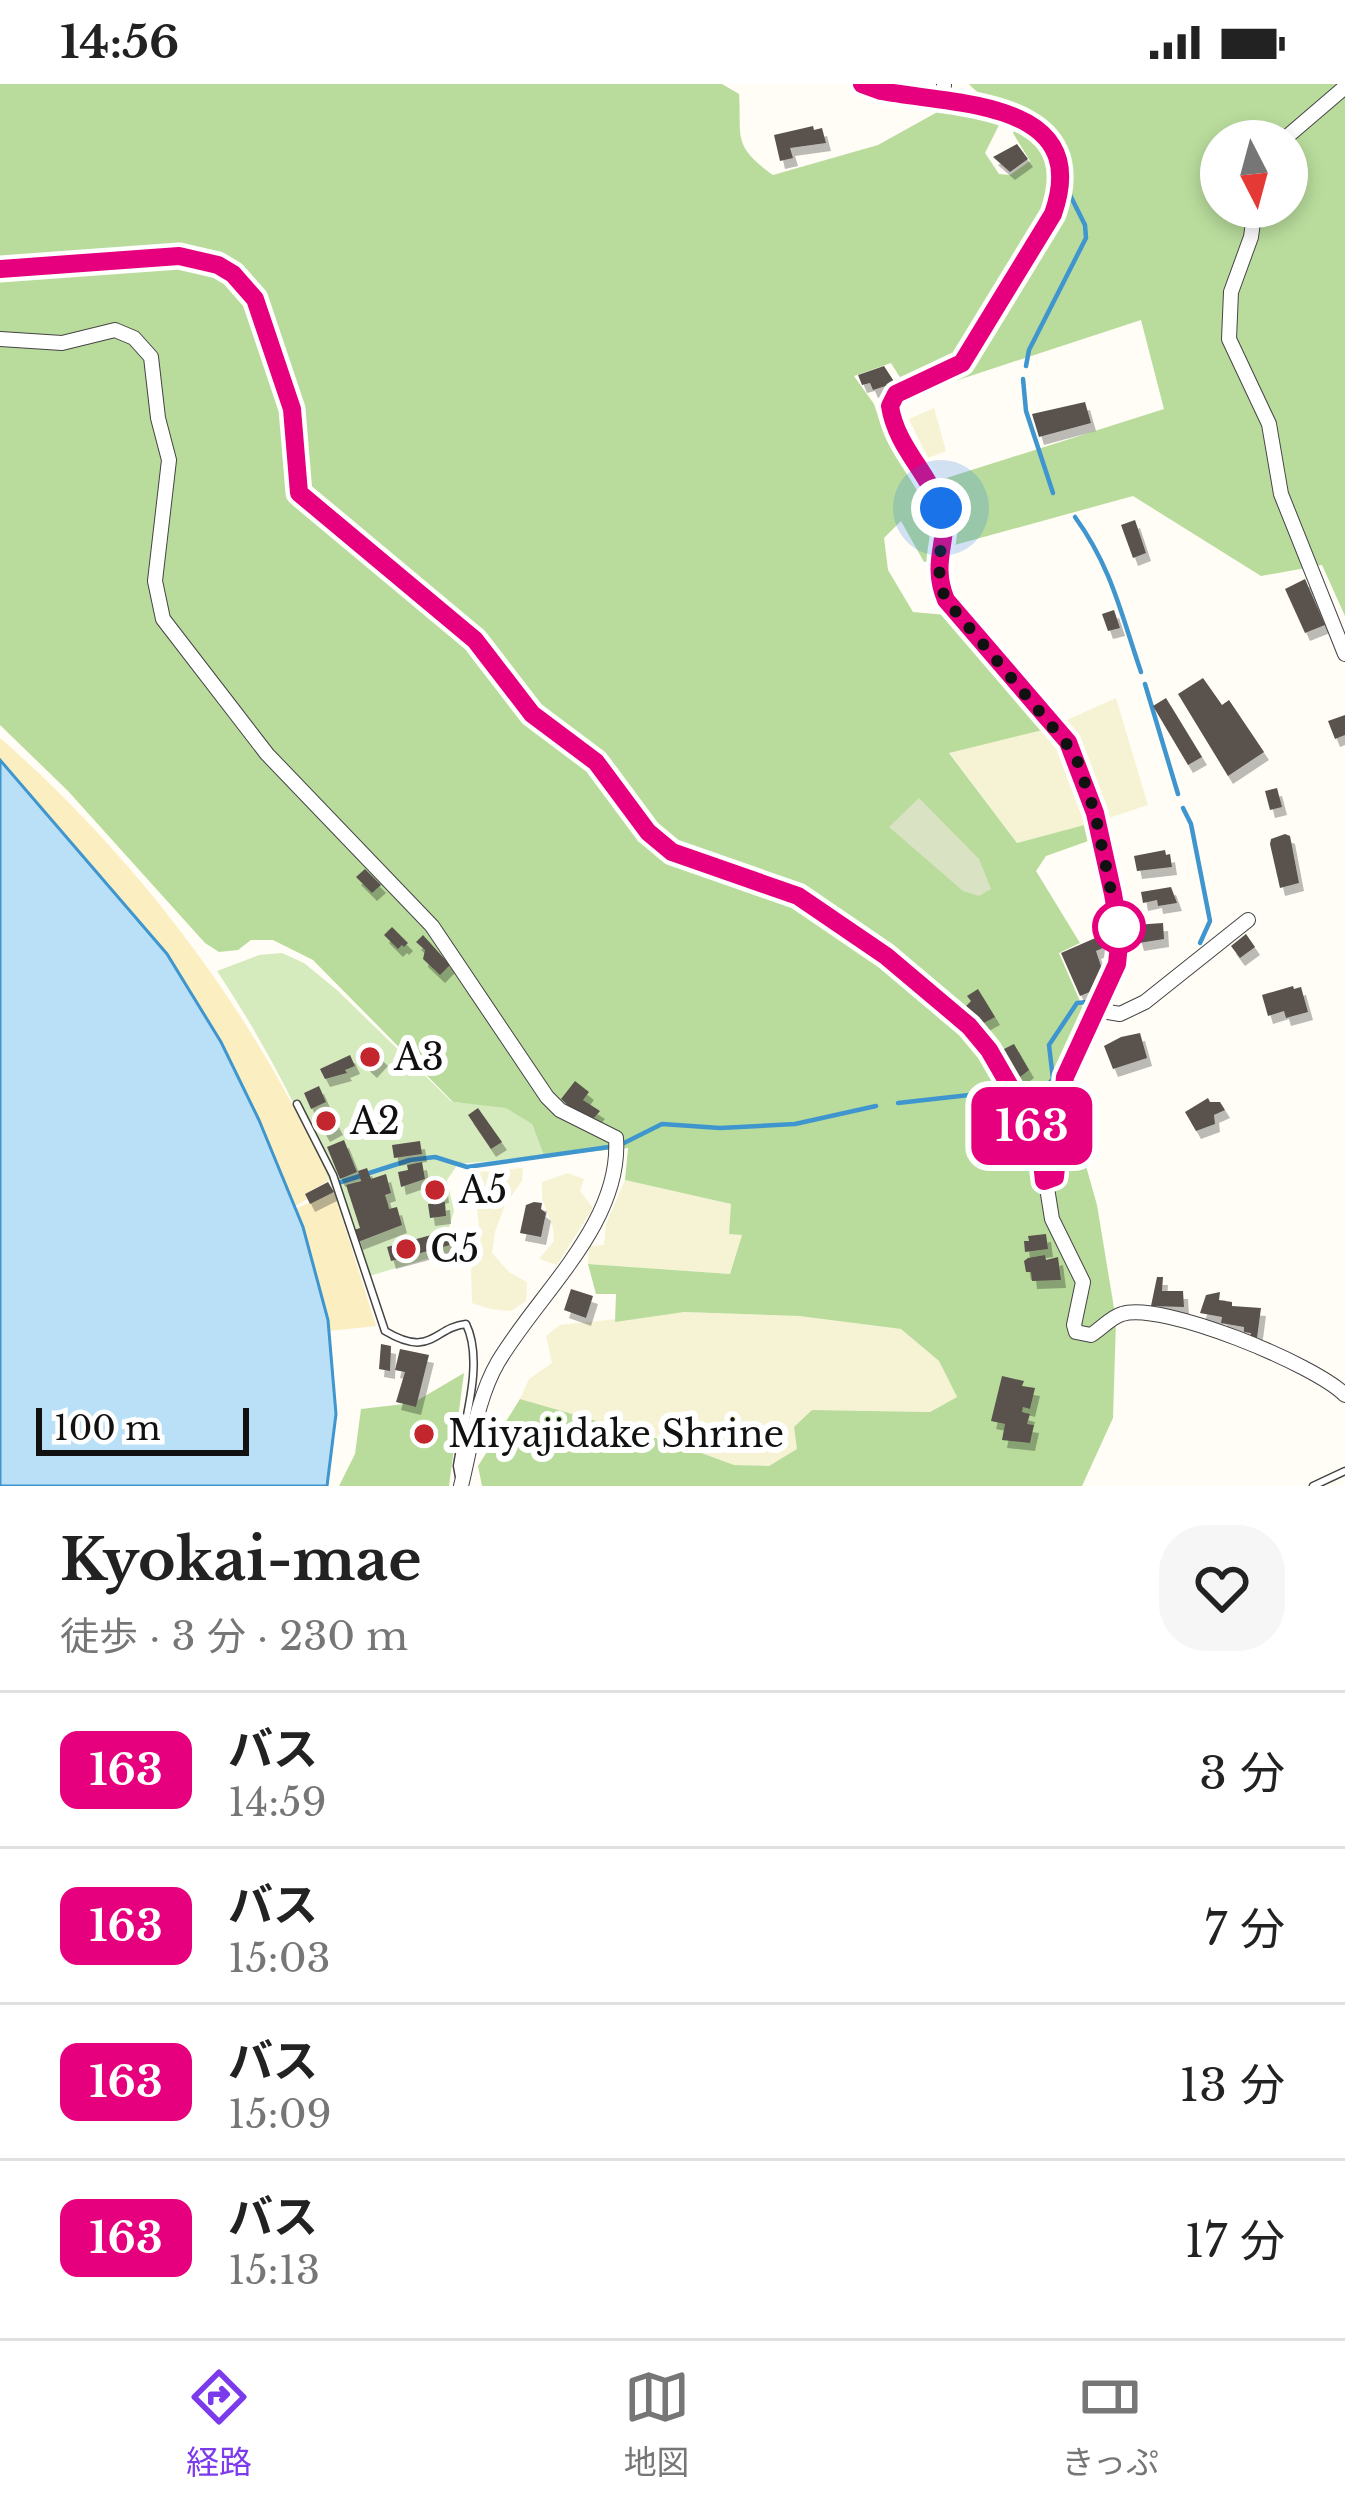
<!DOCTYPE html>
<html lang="ja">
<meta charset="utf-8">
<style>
:root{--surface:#fff;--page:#f6f6f6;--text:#222;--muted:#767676;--line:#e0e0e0;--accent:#7c3aed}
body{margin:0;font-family:"Libre Baskerville","Noto Sans JP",serif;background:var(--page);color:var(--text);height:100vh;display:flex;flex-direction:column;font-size:45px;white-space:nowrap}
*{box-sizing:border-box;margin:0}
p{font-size:39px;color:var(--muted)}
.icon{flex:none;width:66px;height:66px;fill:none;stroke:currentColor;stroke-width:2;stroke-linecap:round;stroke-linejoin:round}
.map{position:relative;height:1402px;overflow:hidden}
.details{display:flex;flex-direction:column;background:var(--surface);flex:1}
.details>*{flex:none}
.badge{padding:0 24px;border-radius:18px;font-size:42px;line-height:78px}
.needle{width:78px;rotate:174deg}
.fabs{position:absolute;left:1200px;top:36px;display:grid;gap:24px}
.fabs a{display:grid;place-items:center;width:108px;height:108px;border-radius:50%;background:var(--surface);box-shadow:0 6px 18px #0003;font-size:60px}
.scale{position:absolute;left:36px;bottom:30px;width:213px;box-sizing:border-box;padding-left:12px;border:6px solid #111;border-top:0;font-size:33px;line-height:42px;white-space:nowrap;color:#111;-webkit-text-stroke:9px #fff;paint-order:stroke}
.you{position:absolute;width:60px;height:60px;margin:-30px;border:9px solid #fff;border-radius:50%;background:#1a73e8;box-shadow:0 0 0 18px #1a73e833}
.map>.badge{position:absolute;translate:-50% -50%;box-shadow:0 0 0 6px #fff}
.round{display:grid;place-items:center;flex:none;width:126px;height:126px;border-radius:48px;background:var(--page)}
.summary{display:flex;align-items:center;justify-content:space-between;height:204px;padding:0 60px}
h1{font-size:57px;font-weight:700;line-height:90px}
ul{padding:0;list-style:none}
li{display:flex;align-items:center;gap:36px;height:156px;padding:0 60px;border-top:3px solid var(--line)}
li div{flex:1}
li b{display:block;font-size:45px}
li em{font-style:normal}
li .badge{min-width:132px;font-weight:700;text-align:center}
.status{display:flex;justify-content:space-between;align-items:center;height:84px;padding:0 60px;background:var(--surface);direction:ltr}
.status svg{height:33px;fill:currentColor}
.tabs{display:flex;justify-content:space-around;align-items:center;height:168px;border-top:3px solid var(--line);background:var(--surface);font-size:33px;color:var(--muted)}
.tabs a{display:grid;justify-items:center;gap:6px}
.tabs .active{color:var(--accent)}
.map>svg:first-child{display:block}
</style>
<div class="status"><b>14:56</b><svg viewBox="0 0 49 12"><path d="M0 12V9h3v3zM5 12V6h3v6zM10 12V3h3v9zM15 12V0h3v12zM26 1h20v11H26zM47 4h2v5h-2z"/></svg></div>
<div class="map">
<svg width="1345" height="1402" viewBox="0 0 1345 1402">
<defs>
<filter id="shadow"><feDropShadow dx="5" dy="8" stdDeviation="0" flood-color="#0004"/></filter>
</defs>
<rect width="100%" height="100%" fill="#fffdf5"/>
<g fill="#f6f3d4">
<path d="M934,324l12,43 -18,7 -19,-39z"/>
<path d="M1116,614l32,107 -45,15 -13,-51 -28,-47z"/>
<path d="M1047,645l20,24 17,46 4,25 -71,19 -68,-91z"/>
<path d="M523,1084l-1,13 -17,24 -10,27 -3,21 17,19 18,10 -1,19 -15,10 -21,-2 -18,-6 -1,-33 10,-25 -4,-36 2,-37z"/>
<path d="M568,1089l16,6 -4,12 13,17 -36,57 -18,-6 15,-18 -1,-13 -11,-30v-16z"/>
<path d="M625,1096l106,24 11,31 -12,39 -142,-10 1,-18 15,-1 2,-21z"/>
<path d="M684,1228l115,4 102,13 38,32 18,36 -27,15 -118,-2 -14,39 -29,17 -35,-1 -53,-20 -161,-46 9,-20 23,-16 -6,-27 14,-11z"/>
</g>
<path fill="#d5ebbd" d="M282,869l22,10 33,27 115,112 54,5 26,17 12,32 -86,8 -11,16 7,31 -6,20 5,13 -3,8 -84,25c-37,-108 -85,-210 -149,-306l42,-16z"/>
<g fill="#b9dc9c" fill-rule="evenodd">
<path d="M0,0h722l17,10c3,43 -8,51 34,81l105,-30 63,-35 61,9 -17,34 14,21 11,1 20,-14 -17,-28 5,-10c16,13 37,27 39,50 2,26 -80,172 -101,189 -13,10 -34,17 -50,25l-15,-24 -37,13 20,28 9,27 50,80 1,50 -10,1 -23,-41 -17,17 4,32 25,42 33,3 101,114 -98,24 68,90 71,-19 3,16 -45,16 -10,15 44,72 -21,10 24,55 -13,29 -3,62 30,106 19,115 -3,98 -31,68h-600l-4,-20 42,-67 160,46 54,20 35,1 28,-17 -3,-22 18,-17 118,2 27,-15 -18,-36 -38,-32 -102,-13 -115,-4 -69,10 1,-28h-20l-8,-30 142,10 12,-39 -13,-1 2,-30 -106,-24 3,-32 -84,8 -12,-32 -26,-16 -53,-6 -140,-142 -40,-20h-22l-13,10 -19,2 -14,-9 -137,-152 -68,-66z"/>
<path d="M969,0h376v532l-23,-51 -61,11 -128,-80 -182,50 -3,-46 -11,-19 227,-72 -23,-89 -186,61 22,-21 90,-150c13,-37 2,-81 -38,-99 -25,-11 -39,-4 -60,-27zM1221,57h66v66h-66z"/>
<path d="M464,1289l-15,113h-110l16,-32 6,-45 52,-6z"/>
</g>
<g fill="#fbeec1">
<path d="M0,654c116,101 221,232 293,368 13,23 32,49 35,75l-23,13 2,5 -13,8 -35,-87 -38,-77 -54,-89 -167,-194z"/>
<path d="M334,1108l42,134 -47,5 -34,-122z"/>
</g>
<path fill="#d9e3c4" d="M919,714l60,61 12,30 -12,7 -16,-5 -74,-64z"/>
<path fill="#b9e0f7" stroke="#3f96cf" stroke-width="3" d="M0,676l167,194 54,88 38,78 44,107 25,93 8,94 -9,72h-327z"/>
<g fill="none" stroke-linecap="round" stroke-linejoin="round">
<g stroke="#3f96cf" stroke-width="4.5">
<path d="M1026,282l3,-16 57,-112 -1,-13 -16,-32"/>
<path d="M1023,295l3,32 27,82"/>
<path d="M1075,433c37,51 46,97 66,155"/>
<path d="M1145,600l33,110"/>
<path d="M1183,724l8,16 19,97 -10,22"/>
<path d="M1016,1001l29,2 8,-8 -4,-34 28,-42 11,-1"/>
<path d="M898,1019l107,-12"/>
<path d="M624,1059l38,-19 58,4 75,-4 81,-18"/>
<path d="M338,1099l72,-23 25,-3 32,10 142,-20"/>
</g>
</g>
<g fill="#5a524d" filter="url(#shadow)">
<path d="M813,42l1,4 8,-2 4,15 -36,5 3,10 -13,3 -6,-26z"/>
<path d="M1017,60l11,15 -18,13 -17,-15z"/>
<path d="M884,282l11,17 -22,7 -3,-7 -8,2 -4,-10z"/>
<path d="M1085,318l6,21 -52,14 -7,-23z"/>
<path d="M1135,436l11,33 -13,5 -12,-33z"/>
<path d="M1305,495l20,46 -20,8 -20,-44z"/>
<path d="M1114,526l6,18 -12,3 -6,-17z"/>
<path d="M1203,594l19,27 7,-5 35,52 -36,24 -50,-82z"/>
<path d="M1166,614l36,59 -14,8 -35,-59z"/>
<path d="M1345,631v20l-10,4 -7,-18z"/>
<path d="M1277,704l5,19 -12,3 -5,-19z"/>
<path d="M1285,750l5,2 9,47 -19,5 -10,-44 1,-5z"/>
<path d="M1165,766l1,5 4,-1 2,13 -35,4 -3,-15z"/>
<path d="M365,785l16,16 -9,8 -16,-16z"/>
<path d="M1171,803l6,16 -19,3 -1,-6 -14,3 -2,-11z"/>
<path d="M1163,839l1,16 -25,4 -5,-18z"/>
<path d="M392,843l16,16 -4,4 -2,-2 -4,4 -14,-14z"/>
<path d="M1109,848l5,11 -18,8 9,27 -11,5 3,6 -17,7 -19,-43z"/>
<path d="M1246,850l9,13 -15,11 -9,-12z"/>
<path d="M423,851l27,30 -10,10 -17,-16 2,-9 -9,-8z"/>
<path d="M1293,902l1,3 7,-2 7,25 -22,6 -2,-7 -16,5 -6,-21z"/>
<path d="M978,905l17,28 -13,7 -16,-18 5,-5 -4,-5z"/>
<path d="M1140,949l7,25 -34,11 -9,-23 17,-9z"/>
<path d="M369,960l14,14 -11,12 -15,-14z"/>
<path d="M1014,960l15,26 -14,11 -17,-29z"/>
<path d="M350,971l5,11 -10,4 2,3 -22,6 -5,-10z"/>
<path d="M575,997l14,11 -6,8 17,11 -6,7 -19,-6 -14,-13z"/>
<path d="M319,1002l7,16 -15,7 -7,-16z"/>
<path d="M1208,1014l2,4h10l5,8 -11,5 1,9 -19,7 -11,-19z"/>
<path d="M328,1024l10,19 -13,7 -11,-19z"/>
<path d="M478,1024l24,34 -11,7 -23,-34z"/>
<path d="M344,1056l13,32 -17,7 -13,-32z"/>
<path d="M420,1057l2,13 -28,4 -2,-13z"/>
<path d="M422,1078l3,17 -24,8 -3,-15 10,-2 -1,-5z"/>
<path d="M367,1084l4,11 15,-5 5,19 -6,2 3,9 1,5 8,-2 5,18 -44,17 -4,-12 6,-2 -14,-43 15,-4 -3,-10z"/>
<path d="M442,1095l2,16 -16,3 -2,-13z"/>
<path d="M328,1098l6,10 -24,12 -5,-10z"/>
<path d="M445,1118l1,14 -16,2 -2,-14z"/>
<path d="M534,1118l8,1 -1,6 5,4 -5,24 -21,-4 6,-28z"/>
<path d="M446,1147l4,14 -59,16 -4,-14z"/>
<path d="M1046,1150l2,15 -23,3 -1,-11h5l-1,-5z"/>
<path d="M1045,1171l1,5 12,-3 3,23 -29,1 -1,-9h-5l-2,-11 4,-3z"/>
<path d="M1157,1193h6l-1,14h21l1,16 -33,-1z"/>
<path d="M571,1205l22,7 -7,22 -22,-8z"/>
<path d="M1220,1208l-1,8 13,2v4l29,2 -4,30h-7l1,-5 -7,-1v-5l-23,-4 1,-6 -22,-4 6,-18z"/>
<path d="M381,1260l10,2 -1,25 -11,-2z"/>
<path d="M400,1265l29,6 -13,52 -20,-5 9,-30 -10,-2z"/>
<path d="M1002,1292l22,5 -2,5 13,2 -5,21 -7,-2 -1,5 8,2 -3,10 7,1 -4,18 -28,-3 3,-16 -14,-3z"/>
</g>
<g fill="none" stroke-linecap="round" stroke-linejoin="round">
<defs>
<g id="lane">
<path d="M297,1020l36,71 52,156c47,28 49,-4 81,-7 19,39 -3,101 -9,142l2,11"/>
<path d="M1313,1402l32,-15"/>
</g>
<g id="street">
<path d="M862,0l19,7c75,14 211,8 172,123l-91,149 -66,32 -7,11c8,40 38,65 52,102 11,29 -11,54 6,92l128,154 20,59 18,81 8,52 -4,18 -52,113 -10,100 -11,4"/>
<path d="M943,19l1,-19"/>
<path d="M1282,57l63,-54"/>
<path d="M1255,123l-4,30 -20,55 -2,47 40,85 12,70 64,160"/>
<path d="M0,185l179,-12 39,8 15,10 22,24 37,110 7,84 176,147 57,74 64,48 52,70 24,20 126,44 88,60 83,70 20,24 51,94 12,75 31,63 -9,43 2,7 15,3c10,-6 20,-18 31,-21 40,-13 194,51 223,81"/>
<path d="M0,255l62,4 53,-13 19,8 17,19 7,61 11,42 -14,121 8,38 104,135 165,172 115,171 13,13 56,28c6,85 -77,155 -118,224 -21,36 -27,84 -37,124"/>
<path d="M1096,926l24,4 25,-12 103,-82"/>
</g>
</defs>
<use href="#lane" stroke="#444" stroke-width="9"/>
<use href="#street" stroke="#444" stroke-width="16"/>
<use href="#lane" stroke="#fff" stroke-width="6"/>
<use href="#street" stroke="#fff" stroke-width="14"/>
</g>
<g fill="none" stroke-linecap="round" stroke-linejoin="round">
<defs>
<path id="line" d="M0,185l179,-13 39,9 15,9 22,25 37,110 7,84 176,147 57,74 64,48 52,70 24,20 126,44 88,60 83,70 20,24 41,71 10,23 4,37 11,-4 10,-100 52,-113 3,-29 -7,-41 -18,-81 -27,-71 -122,-142c-17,-40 6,-64 -5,-92 -14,-37 -45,-62 -51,-102l6,-12 66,-31 91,-149c40,-114 -97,-109 -172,-123l-19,-7"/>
</defs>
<use href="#line" stroke="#fff" stroke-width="27"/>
<use href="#line" stroke="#e6007e" stroke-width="18"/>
<path stroke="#111" stroke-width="12" stroke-dasharray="0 21.6" d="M941,424c6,35 -10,57 5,92l129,154 20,59 25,122 -1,-8"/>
</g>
<circle fill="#fff" stroke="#e6007e" stroke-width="6" cx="1119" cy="843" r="24"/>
<g fill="#c4262e" stroke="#fff" stroke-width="4.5">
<circle cx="370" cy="973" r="12"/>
<circle cx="326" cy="1037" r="12"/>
<circle cx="435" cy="1106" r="12"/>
<circle cx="406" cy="1165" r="12"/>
<circle cx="424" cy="1350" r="12"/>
</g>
<g text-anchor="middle" stroke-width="12" stroke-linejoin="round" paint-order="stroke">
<g font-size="36" fill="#111" stroke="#fff" text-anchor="start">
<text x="394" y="986">A3</text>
<text x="350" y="1050">A2</text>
<text x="459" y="1119">A5</text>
<text x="430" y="1178">C5</text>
<text x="448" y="1363">Miyajidake Shrine</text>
</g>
</g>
</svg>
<div class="fabs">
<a><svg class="needle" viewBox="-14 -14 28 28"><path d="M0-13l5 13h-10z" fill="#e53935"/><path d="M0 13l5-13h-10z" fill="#767676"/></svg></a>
</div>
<div class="scale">100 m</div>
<div class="you" style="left:941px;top:424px"></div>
<b class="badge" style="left:1032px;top:1042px;background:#e6007e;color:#fff">163</b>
</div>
<section class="details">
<div class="summary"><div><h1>Kyokai-mae</h1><p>徒歩 · 3 分 · 230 m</p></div><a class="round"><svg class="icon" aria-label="heart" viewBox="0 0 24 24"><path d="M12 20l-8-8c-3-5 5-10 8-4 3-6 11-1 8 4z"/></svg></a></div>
<ul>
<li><span class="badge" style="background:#e6007e;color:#fff">163</span><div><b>バス</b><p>14:59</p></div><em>3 分</em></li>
<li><span class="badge" style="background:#e6007e;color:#fff">163</span><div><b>バス</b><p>15:03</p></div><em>7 分</em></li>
<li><span class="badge" style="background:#e6007e;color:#fff">163</span><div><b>バス</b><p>15:09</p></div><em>13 分</em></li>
<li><span class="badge" style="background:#e6007e;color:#fff">163</span><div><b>バス</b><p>15:13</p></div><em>17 分</em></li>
</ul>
</section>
<nav class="tabs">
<a class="active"><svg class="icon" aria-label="directions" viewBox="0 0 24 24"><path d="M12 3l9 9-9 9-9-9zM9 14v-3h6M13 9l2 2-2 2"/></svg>経路</a>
<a><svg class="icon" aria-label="map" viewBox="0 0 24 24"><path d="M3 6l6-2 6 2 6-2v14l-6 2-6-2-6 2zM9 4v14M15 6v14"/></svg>地図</a>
<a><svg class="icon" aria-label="tickets" viewBox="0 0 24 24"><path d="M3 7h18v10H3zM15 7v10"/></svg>きっぷ</a>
</nav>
